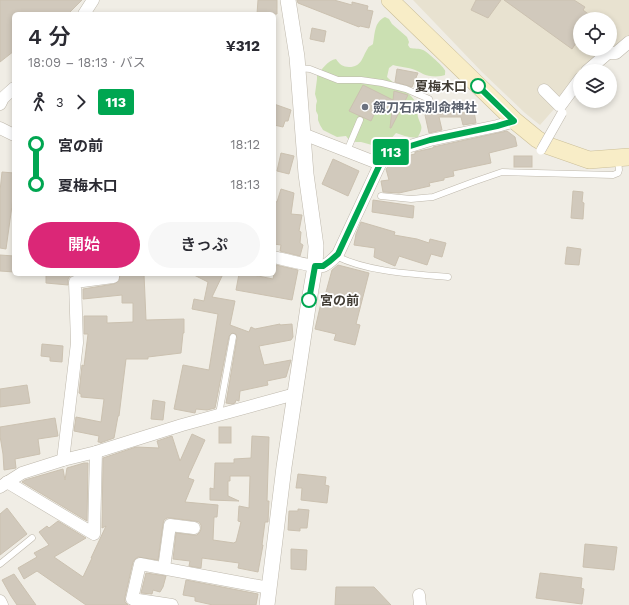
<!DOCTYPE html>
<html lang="ja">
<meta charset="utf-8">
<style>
:root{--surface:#fff;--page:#f7f7f7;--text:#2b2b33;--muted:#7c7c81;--accent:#db2777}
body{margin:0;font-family:"Work Sans","Noto Sans JP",sans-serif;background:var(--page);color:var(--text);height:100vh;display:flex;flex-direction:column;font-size:15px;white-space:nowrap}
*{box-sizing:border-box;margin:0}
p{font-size:13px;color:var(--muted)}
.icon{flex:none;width:22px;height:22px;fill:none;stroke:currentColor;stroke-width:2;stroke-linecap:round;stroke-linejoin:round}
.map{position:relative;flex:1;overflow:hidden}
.sheet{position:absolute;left:12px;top:12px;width:264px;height:264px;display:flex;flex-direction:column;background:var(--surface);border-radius:6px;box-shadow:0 2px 6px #0003}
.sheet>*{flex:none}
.badge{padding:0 8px;border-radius:3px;font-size:14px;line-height:26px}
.buttons{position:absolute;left:573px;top:12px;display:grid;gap:8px}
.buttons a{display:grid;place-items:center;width:44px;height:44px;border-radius:50%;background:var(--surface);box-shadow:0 2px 6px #0003;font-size:20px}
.map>.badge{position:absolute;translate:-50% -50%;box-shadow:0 0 0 2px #fff}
.legs{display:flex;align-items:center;gap:6px;height:44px;padding:0 16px;font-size:13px}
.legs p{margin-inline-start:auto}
.overview{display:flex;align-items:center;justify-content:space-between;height:68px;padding:0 16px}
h1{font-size:22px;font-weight:600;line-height:30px}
.button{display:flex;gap:8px;margin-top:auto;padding:8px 16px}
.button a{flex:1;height:46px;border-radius:24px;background:var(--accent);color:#fff;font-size:16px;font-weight:600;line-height:46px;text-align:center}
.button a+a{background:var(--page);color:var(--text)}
ul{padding:0 16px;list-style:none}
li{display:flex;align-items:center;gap:14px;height:40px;font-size:15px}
li i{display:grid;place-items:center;width:6px;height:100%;margin:0 5px;background:currentColor}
li i::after{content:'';width:10px;height:10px;margin:-5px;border:3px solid;border-radius:50%;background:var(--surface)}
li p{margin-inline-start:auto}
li:first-child i{background:linear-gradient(#0000 50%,currentColor 0)}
li:last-child i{background:linear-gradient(currentColor 50%,#0000 0)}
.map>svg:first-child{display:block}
</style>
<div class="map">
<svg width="629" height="605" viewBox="0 0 629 605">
<rect width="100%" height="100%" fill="#f0ede5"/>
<path fill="#e8e2d0" d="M413,0h216v37l-15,13 -4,-4v-27h-30v30h26l-25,22h-1v2l-25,35 -15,17 -15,-12 -43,-41z"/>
<path fill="#cbe0b2" d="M385,17l4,2 3,5 15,13 2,5 -1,3 2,3c4,1 9,0 13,2 2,0 20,16 21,19 2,2 1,3 1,6 -4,2 -17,2 -22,-1 -2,-1 -5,-3 -8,-4 -7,-3 -15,-3 -22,-5l-4,3 -2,9c9,9 29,18 31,31 1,3 -1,5 0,9 3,10 6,9 0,20 -7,2 -15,-2 -22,-4l-7,8 -6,1 -8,4c-4,-1 -9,-3 -14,-4 -6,0 -11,0 -15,-6l-9,1 -14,-7 -3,-5 -2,-5v-5l-2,-4v-6l1,-4 -2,-7 2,-15v-3c4,-6 11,-16 19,-17 3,5 7,8 13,8 13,0 13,-10 19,-19 0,-1 4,-3 5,-4 2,-10 1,-22 12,-27z"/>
<g fill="#d1c9bc" stroke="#cbc1b0">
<path d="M0,0h82l-14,14h-54v37l-14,11z"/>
<path d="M258,0h19v14h-20z"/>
<path d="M297,0h37l18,5v-3l16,4 -1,4 6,1 -4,17 -9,-2 -1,1 -61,-24z"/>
<path d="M476,0h25l-13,18 -17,-8z"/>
<path d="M504,0h70l11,7 -2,3 12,9h-15v18l-8,12z"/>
<path d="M312,28l14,3 -2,11 -14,-3z"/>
<path d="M397,69l21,4 -6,14 -17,-5z"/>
<path d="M363,85l30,15 1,-9 14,4 -17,33h-1l2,-18 -13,-6 -8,17 -22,-10z"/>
<path d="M274,104l17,6 -3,11h-3l-2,6 -9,-2z"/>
<path d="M426,104h31v5l16,-4 3,18 -13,2 -2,-8h-22l3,13 -13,3 -4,-18 1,-1z"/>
<path d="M507,131l8,6 2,9 -28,7 2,10 -38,8 1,5 -10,2v2l-15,3 1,3 -31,7 -16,-1 -2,-11 8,-1 -3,-11 8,-9 3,-2 18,-4v-2l18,-4v-1z"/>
<path d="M281,153l13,3 -5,18 -12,-3z"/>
<rect x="514" y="156" width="18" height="11"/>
<path d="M333,159l26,12 -11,25 -26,-12z"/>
<path d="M2,172l12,1v18l-8,58 -6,-1v-57z"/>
<path d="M281,189l13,4 -3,21 11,1 -3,16 2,1 -1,11 3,2 -3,11 -20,-5 1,-6 -7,-1v-43l3,1z"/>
<path d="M573,191l10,1 -1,10 2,1 -1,16 -12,-1z"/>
<path d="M373,200l41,6 -1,12 -41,-6z"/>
<path d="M361,222l34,10 -1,3 23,4 12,4 1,-4 16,4 -4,14 -11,-3 -4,11 -28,-9 -4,10 -21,-9 1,-9 -21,-3 2,-11z"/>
<path d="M567,247l14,2 -2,16 -14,-1z"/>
<path d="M0,255l14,1v16l-14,-1z"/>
<path d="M276,265l22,5 -6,30 -56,-10 3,-16h9l25,5z"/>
<path d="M338,265l31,8 -13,51 4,1 -5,20 -21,-5 2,-6 -21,-5 6,-26h2l9,-33z"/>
<path d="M46,274h32l-8,2 -2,3v6l-22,-2z"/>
<path d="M120,274h24l2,46 38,-1v14h-1l-2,20 -33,4v2h-22l-7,57h-1l-4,22 -14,5v-1h-2l1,-6 -25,-5 2,-14 25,5 3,-23 -23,-2v-3l-2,-1 3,-28 2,1 4,-32h-4v-18h23v7l26,-1v-19h-11v-8l-39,4v-10l31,-5 5,-3z"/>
<path d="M192,274h31l-11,23 23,4 -5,24 19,7 2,-5 4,2 25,-5v1l12,-1 1,13 -2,3 -32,6 5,19 27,-5 -5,17 -19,4 1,4 -28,6 -1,10 -3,-1 -1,3 -3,1 -6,-1 11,-65 -1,-4 -4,-1 -3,3 -14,72 -8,2 -11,-1 -1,4 -21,-4 9,-44 26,5 9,-56 -26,-5 2,-10 10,2 4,-19z"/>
<path d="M42,344l21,2 -1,16 -12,-1v-4l-9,-1z"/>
<path d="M27,385l3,18 -30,4v-18z"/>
<path d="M153,400l12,2 -2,18 -12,-1z"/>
<path d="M55,418l3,18 -20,3 2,15 -25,5 1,9 -12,2 -1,-16 -3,-18v-9z"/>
<rect x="219" y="427" width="12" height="16"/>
<path d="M192,434l13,6 -16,35 -1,3 6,2 -9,22 33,3 -1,12h-3l-1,23 21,3 1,-1h1l5,-20 -3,-1 1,-15 10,2 1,-32h-20v5h-2v15l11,5 -29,-1v-12l4,1 1,-26h19v-4l17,-1 1,-22 17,1 -2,64h2l-1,21h-3l-3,23h1l-5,27 -20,-4 1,-5 -37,-5 -1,10 -12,-2 1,-5 -17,-2 3,-26 17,2h4l3,-3 1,-3v-4l-2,-3 -4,-1 -24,-3h-4l-3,2 -1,4 -5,36 -20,-3 -3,2 -2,3 -8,35v5l3,3h-42l-49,-34 -13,8 -6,-11 19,-11 -3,-4 15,-8 -10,-13 8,-6 2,2 9,-7 28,17 -32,19 29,20 9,-19h-1l15,-32 -4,2 1,-70 33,-11 23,1 -2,-7 15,-5 8,25z"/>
<path d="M84,463h4l-1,58 -65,-39 3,-2 38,-11 2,11 2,-12z"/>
<path d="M298,474l28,3 -1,8 4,1 -2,17 -26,-3 1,-12h-6z"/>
<path d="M7,508l20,26 -27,21v-41z"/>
<path d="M298,509l11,1 -2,18h-7v3l-12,-1 1,-19h9z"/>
<path d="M585,544l32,3 -3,23 -31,-3z"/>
<path d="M291,549l16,1 -1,20 -15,-1z"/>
<path d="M146,573l20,3 -3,11 -3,5 -7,-2 -1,4 -11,-1z"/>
<path d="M540,573l42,5 -1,10 3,1 -2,15 -46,-6z"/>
<path d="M14,574l22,31h-19l-6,-9 -9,-16z"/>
<path d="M186,580l72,14 -2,11h-43l-18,-4v-4l-12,-2z"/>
<path d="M336,587h38l17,18h-56z"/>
</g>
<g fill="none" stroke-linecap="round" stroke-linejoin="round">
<defs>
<g id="service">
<path d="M298,68l12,1 28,11h23l21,3 24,6 23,10"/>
<path d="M347,151l13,-31"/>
<path d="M381,196l30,3 22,-2 40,-15 29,-10 111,3 5,-2 1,-3 -1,-10"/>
<path d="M336,256c32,16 77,18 112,21"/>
<path d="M219,414l14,-77"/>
<path d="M0,564l32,-26"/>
</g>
<g id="minor">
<path d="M84,14l9,-14"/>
<path d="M587,71l21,-18h8l13,-11"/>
<path d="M544,90l16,16 20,-27"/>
<path d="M0,104l3,-6 11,-10"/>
<path d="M0,128l14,7"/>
<path d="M303,134l77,30"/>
<path d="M274,257c9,2 42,11 49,9 6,-2 11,-8 15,-12l42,-90 9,-10 5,-3 36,-11 67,-14 18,-5"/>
<path d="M63,460l14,-117 -2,-61 38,-5v-3"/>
<path d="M7,482l87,52 2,-82"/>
<path d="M0,487l22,-14 41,-13 33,-8 86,-27 113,-31"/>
<path d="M164,568l6,-43 24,3"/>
<path d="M419,595l1,10"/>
<path d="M0,601l2,4"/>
<path d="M172,605l-40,-6 8,-35 129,24"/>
</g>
<path id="tertiary" d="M267,605l17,-138 24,-160 7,-41 1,-20 -10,-72 -9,-117 -9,-57"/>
<path id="secondary" d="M390,0l125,121 22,18 12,7 40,14 40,-3"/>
</defs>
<use href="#service" stroke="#beb8ac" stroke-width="7"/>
<use href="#minor" stroke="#beb8ac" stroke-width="13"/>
<use href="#tertiary" stroke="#beb8ac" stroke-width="16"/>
<use href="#secondary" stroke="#cbbf99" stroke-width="18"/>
<use href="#service" stroke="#fff" stroke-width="6"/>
<use href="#minor" stroke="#fff" stroke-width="12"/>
<use href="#tertiary" stroke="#fff" stroke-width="15"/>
<use href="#secondary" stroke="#f8edc7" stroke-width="17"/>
<defs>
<path id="pedestrian-bridge" d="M541,150l21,-37"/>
</defs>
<use href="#pedestrian-bridge" stroke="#beb8ac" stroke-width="10" stroke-linecap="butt"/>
<use href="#pedestrian-bridge" stroke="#fff" stroke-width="9"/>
</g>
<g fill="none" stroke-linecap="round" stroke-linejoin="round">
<defs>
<path id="line-1" d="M309,300l6,-34h8l7,-5 8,-7 42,-90 9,-10 5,-3 36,-11 67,-14 17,-5 -36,-35"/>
</defs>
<use href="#line-1" stroke="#fff" stroke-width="9"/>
<use href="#line-1" stroke="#00a651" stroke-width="6"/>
</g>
<g fill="#fff" stroke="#00a651" stroke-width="2">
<circle cx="478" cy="86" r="7"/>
<circle cx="309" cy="300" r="7"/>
</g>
<circle fill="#6b7280" stroke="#fff" stroke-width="1.5" cx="365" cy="107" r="4"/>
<g text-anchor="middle" stroke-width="3.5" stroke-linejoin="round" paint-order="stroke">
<g font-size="13" font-weight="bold" fill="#423d35" stroke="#fff" text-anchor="end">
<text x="467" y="91">夏梅木口</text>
<text x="320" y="305" text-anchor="start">宮の前</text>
</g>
<g font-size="13" font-weight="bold" fill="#5b616d" stroke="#fff" text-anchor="start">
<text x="373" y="112">劔刀石床別命神社</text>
</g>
</g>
</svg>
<div class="buttons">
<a><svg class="icon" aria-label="locate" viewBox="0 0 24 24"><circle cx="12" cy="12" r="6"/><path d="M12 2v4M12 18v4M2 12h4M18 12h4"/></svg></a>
<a><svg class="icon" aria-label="layers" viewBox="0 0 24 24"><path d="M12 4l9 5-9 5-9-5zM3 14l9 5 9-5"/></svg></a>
</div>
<b class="badge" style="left:391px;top:152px;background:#00a651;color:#fff">113</b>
<section class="sheet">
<div class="overview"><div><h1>4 分</h1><p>18:09 – 18:13 · バス</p></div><b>¥312</b></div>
<div class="legs"><svg class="icon" aria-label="walk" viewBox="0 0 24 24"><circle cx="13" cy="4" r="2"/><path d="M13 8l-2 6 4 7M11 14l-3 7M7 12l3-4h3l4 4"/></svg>3<svg class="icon" aria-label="forward" viewBox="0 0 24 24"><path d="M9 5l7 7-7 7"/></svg><b class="badge" style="background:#00a651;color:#fff">113</b></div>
<ul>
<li><i style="color:#00a651"></i><b>宮の前</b><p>18:12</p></li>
<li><i style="color:#00a651"></i><b>夏梅木口</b><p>18:13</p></li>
</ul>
<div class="button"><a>開始</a><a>きっぷ</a></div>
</section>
</div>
